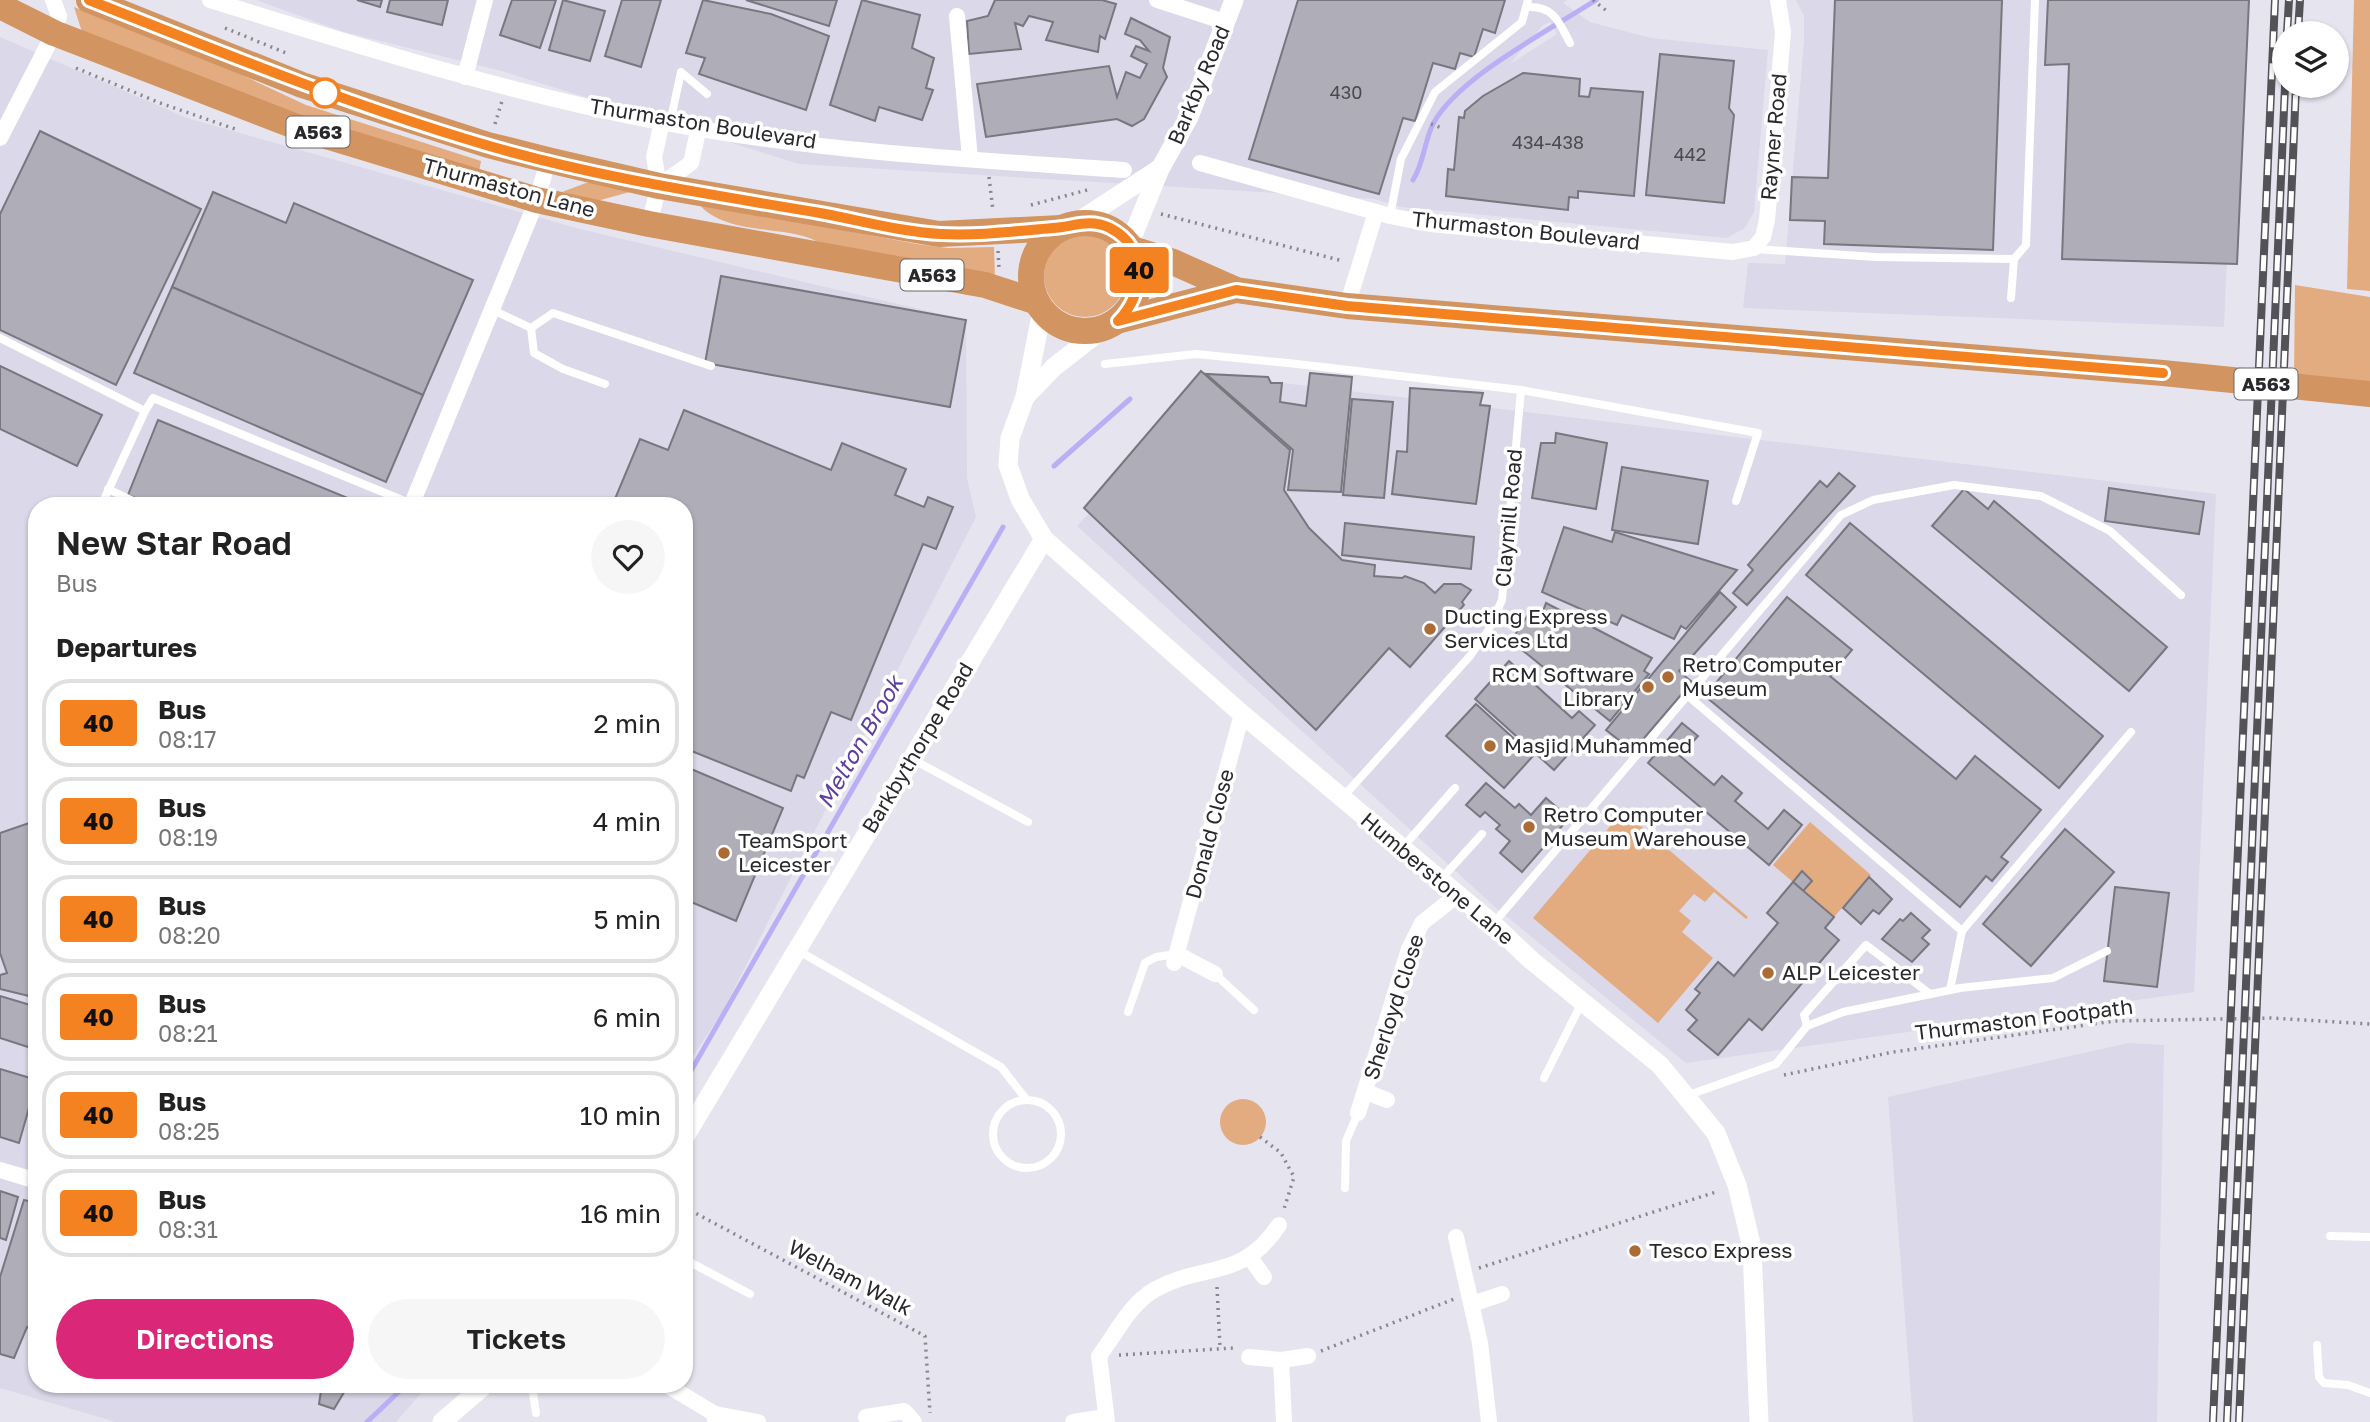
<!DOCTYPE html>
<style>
:root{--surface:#fff;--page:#f6f6f6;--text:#222;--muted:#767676;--line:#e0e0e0;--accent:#db2777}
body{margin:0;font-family:"Golos Text",sans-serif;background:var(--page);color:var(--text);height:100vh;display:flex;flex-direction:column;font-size:26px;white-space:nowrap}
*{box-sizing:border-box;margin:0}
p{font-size:23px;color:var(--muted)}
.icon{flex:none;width:38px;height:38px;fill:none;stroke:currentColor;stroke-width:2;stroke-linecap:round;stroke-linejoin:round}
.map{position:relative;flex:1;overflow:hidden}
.side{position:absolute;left:28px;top:497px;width:665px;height:896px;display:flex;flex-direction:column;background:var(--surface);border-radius:28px;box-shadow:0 2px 5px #0004}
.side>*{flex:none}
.badge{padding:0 14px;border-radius:5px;font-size:24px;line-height:46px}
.tools{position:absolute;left:2272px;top:21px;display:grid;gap:14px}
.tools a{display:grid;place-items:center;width:77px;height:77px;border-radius:50%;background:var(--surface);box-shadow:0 2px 5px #0004;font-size:35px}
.map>.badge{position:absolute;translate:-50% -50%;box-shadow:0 0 0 4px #fff}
h2{padding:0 28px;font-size:26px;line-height:63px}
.round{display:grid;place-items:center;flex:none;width:74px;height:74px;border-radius:37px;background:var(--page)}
.summary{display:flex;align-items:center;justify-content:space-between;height:119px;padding:0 28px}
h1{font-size:33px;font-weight:600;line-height:52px}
.action{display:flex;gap:14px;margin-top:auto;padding:14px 28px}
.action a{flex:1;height:80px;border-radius:42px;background:var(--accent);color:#fff;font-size:28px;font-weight:600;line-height:80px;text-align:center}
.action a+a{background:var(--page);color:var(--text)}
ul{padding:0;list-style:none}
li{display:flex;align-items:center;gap:21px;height:88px;margin:0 14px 10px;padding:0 14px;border:4px solid var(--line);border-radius:28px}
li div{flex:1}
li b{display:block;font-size:26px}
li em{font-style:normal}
li .badge{min-width:77px;font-weight:700;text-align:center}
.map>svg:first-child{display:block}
</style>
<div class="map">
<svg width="2370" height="1422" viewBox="0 0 2370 1422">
<rect width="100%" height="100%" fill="#e6e5ef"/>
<g fill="#dad8e9" fill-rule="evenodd">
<path d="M256,0h1311l-4,3 27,19 61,16 117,12 -14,162 -9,16 -18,10 -327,-31 -26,-8 -575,-35 -297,-93 -158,-39zM1550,22l7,12 -47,30 32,-38z"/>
<path d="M1796,0h442l-14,327 -481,-19 5,-45 37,1 19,-223v-25z"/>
<path d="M0,37l187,81 393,111 386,91 1,158 9,39 -255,497 -37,56v-564h-647v878h392l-33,38h-280l-116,-34z"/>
<path d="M1241,378l975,116 -22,498 -508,71 -191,-156 -418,-381 128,-135z"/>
<path d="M2128,1043l36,2 -7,377h-244l-25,-325z"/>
</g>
<g fill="#e3ab80">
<path d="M2354,0h16v291l-23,-2z"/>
<path d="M74,7l138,54 94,44 175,56 -2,11 -188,-59 -209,-81z"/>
<path d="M602,182l35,8 -40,11 -35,-9 24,-9z"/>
<path d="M698,203l219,41 31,4 46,-1 1,32 -167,-32c-8,-4 -17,-9 -25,-11 -33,-9 -82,-4 -105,-33z"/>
<circle cx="1085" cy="276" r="41"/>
<path d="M2295,285l75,12v92l-76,-9z"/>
<path d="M1623,811l125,106 -2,2 -32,-27 -9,10 -11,-8 -15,17 12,10 -9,11 31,26 -55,65 -125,-105z"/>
<path d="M1810,822l61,53 -37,42 -61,-52z"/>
<circle cx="1243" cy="1122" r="23"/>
</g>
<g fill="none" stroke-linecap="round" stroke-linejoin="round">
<g stroke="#bcaef4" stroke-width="5">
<path d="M1413,180c11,-17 11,-38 20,-56 25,-47 117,-94 163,-124"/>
<path d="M1054,466l76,-67"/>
<path d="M684,1083l319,-556"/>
<path d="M367,1422l40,-38"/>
</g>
</g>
<g fill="#afadb7" stroke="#78767f" stroke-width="2">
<path d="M357,0h25l-2,7z"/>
<path d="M390,0h58l-6,25 -55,-13z"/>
<path d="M512,0h44l-16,48 -40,-13z"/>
<path d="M563,0l42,11 -15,50 -41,-11z"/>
<path d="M622,0h39l-20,67 -36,-11z"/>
<path d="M703,0l68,14 58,22 -23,74 -107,-36 6,-16 -19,-5z"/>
<path d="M746,0h91l-8,26z"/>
<path d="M862,0l58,15 -8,33 22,10 -8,30 7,2 -11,30 -43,-13 -4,14 -45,-16z"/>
<path d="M995,0h107l14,4 -11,35 -5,-3 -2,16 -52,-12 7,-18 -24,-6 -6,10 -8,-3 6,26 -52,5 -2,-33 21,-5z"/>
<path d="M1298,0h207l-10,33 -12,-4 -9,28 -14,-4 -5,16 -22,-6 -18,58 -12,-3 -24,76 -130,-35z"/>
<path d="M1835,0h167l-9,250 -169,-6 1,-23 -35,-1 2,-43 36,1z"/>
<path d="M2048,0h201l-12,264 -175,-5 7,-195 -24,1z"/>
<path d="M1131,18l39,19 -7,31 4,9 -23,42 -12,7 -15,-7 -131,18 -9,-53 132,-18 8,31 9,-25 14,6 7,-14 -16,-8 5,-10 13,5 -9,-11 -15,-6z"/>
<path d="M1660,54l74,7 -5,47 5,7 -10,88 -78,-8z"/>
<path d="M1523,73l57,6 -1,17 10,1 2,-9 52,4 -9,104 -56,-5v7l-9,-1 -1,13 -122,-14 2,-27 6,1 5,-53 5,1 1,-7 18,-15z"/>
<path d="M40,131l161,78 -85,176 -116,-55v-116z"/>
<path d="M213,192l73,31 8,-20 179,77 -50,115 -251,-108z"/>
<path d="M721,276l245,44 -16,87 -245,-44z"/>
<path d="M172,287l251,108 -37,87 -252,-109z"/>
<path d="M0,366l102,49 -25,51 -77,-37z"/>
<path d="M1201,371l89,79 -6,40 25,38 33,32 33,5 -1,11 28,2 3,-2 19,7 11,10 9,-9h17l10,6 -9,12 2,3 -54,62 -21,-19 -73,82 -232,-222z"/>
<path d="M1310,373l42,4 -11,115 -53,-2 5,-40 -87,-76 62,3 3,6h11l-2,19 26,4z"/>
<path d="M1410,388l73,5 -3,12 10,1 -14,98 -84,-10 5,-43 10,1z"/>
<path d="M1352,399l41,3 -9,96 -41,-3z"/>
<path d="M684,410l147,60 11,-27 64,26 -11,26 29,12 4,-10 25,10 -17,42 -13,-5 -72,176 -20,-8 -27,66 -7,-3 -6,16 -107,-43v-242h-72l28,-67 28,11z"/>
<path d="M158,420l209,86h-213l-26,-11z"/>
<path d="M1556,433l51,10 -11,66 -64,-11 9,-55h14z"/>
<path d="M1622,467l86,14 -10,63 -86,-14z"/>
<path d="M1839,473l16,13 -108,119 -14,-12 20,-23 -5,-5 72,-84 7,6z"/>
<path d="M2109,488l95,14 -5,32 -94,-13z"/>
<path d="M1964,489l24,20 6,-8 173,146 -38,44 -197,-165z"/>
<path d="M1345,523l129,14 -3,32 -129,-14z"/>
<path d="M1850,523l253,213 -44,52 -253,-213z"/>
<path d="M1564,527l48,15 3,-10 122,38 -51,59 -5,-3 -7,13 -52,-24 -5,10 -75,-33z"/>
<path d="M1720,592l16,15 -57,64 13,11 -59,69 -27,-21z"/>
<path d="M1787,597l65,53 -22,26 126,103 19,-23 66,54 -40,47 7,5 -16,19 -6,-5 -26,31 -255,-211z"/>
<path d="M1546,603l106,55 -8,13 5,3 -39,47 -99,-80 21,-32 10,5z"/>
<path d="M1509,661l63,57 7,-7 16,14 -41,45 -79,-71z"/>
<path d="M1476,704l57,52 -29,32 -58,-52z"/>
<path d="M1682,723l16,13 -18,20 34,29 8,-9 20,17 -7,8 33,28 16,-19 18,15 -33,40 -121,-102z"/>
<path d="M684,766l99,42 -47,113 -52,-22z"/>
<path d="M1486,783l29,25 4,-4 12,11 15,-17 23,20 -47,54 -22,-19 10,-12 -14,-12 4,-4 -15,-13 -5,5 -14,-12z"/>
<path d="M29,823l8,24v151l-37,-9v-14l7,-2 -7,-20v-120z"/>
<path d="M2065,829l49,43 -83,94 -48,-42z"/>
<path d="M1802,871l10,10 -9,10 -10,-9z"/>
<path d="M1869,877l23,22 -13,15 -6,-4 -12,14 -18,-16z"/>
<path d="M1793,882l41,35 -9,11 14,12 -77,90 -13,-11 -31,36 -30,-25 9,-10 -11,-10 14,-17 -5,-4 23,-27 16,14 44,-53 -11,-10z"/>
<path d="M2115,887l54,6 -12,94 -53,-6z"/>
<path d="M1911,913l19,17 -8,8 7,6 -17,18 -30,-23 18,-20 3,2z"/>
<path d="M0,996l37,11v24l-6,17 -31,-10z"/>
<path d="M0,1069l37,11 -18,63 -19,-6z"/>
<path d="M0,1191l18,6 -12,43 -6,-2z"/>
<path d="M24,1200l13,3v127l-10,-3 -13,31 -14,-4v-77z"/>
<path d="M322,1384h27l-15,25 -15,-5z"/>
</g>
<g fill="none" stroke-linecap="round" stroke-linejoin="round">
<g stroke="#88878e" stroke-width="3.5" stroke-dasharray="2 5" stroke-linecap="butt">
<path d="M1593,0l15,12"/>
<path d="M225,28l61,25"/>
<path d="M76,68l84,35 75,26"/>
<path d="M495,124l7,-23"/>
<path d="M1431,124l11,4"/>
<path d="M989,177l4,34"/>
<path d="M1031,205l60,-16"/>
<path d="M1161,214l182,47"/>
<path d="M998,251l1,17"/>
<path d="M1784,1075l109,-23 222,-31 156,-3 99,6"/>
<path d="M1260,1137l21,16 13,24 -10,32"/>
<path d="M684,1207l241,129 5,77"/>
<path d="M1479,1268l240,-77"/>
<path d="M1217,1287l3,61"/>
<path d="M1321,1351l133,-52"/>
<path d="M1119,1355l115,-7"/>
</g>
<g stroke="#fff" stroke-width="8">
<path d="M1528,7c26,-1 31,15 42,36"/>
<path d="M670,123l11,-51 26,22"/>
<path d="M1390,216l11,-57 34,-67 87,-70 6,-22"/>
<path d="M1755,249l121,8 138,2 12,-14 9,-245"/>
<path d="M2011,298l3,-39"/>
<path d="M493,310l38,18 3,25 29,16 42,15"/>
<path d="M531,328l22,-15 158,53"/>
<path d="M0,338l145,73 -44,95"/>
<path d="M1105,364l91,-10 92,9 233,27 237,43 -22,68"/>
<path d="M145,411l8,-13 259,106"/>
<path d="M108,489l36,17"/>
<path d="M1687,695l275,236"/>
<path d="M912,759l116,63"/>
<path d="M1342,798l128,-142 18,-25 14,-31 19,-210"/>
<path d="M1403,847l52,-59"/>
<path d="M1441,879l41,-45"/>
<path d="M1493,924l348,-409 32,-15 81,-15 87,11 69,35 71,64"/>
<path d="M797,950l204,117 25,32"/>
<path d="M1215,974l39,36"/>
<path d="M1950,990l12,-59 169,-199"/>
<path d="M1128,1012l17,-49 11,-6 21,-3"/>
<path d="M1807,1026l-3,-11 62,-70 64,49"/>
<path d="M1544,1078l38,-76"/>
<path d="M1686,1096l90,-32 31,-38 36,-14 117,-24 93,-10 54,-27"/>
<circle cx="1027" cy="1134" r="34"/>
<path d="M1345,1188l1,-47 12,-28"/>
<path d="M2330,1236l40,1"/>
<path d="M684,1259l66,35"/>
<path d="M2317,1345l2,32 5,6 24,2 22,8"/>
<path d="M536,1413l-3,-20 7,-9"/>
</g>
<g stroke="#fff" stroke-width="16">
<path d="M210,0c149,46 297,93 450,122 153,29 309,38 464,48"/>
<path d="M1157,0l68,22"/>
<path d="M957,16l13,143"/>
<path d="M465,77l20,-77"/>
<path d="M0,138l54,-105 5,-17 -6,-16"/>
<path d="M1200,163l190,53 40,8 303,28 21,-4 9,-11 4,-17 16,-188 -5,-32"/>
<path d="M659,186l32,-23 8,-36"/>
<path d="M649,224l10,-38 -5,-29 8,-35"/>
<path d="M1347,306l29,-94"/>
<path d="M411,506l126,-306 11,-40"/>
<path d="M1177,954l38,20"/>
<path d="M1174,963l68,-249"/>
<path d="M1366,1092l21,8"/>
<path d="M1358,1113l51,-164 13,-26 34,-27"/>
<path d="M0,1170l37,11"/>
<path d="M1456,1237l24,106 9,79"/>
<path d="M1249,1256l15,21"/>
<path d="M1472,1304l30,-10"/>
<path d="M1249,1357l32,3 27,-4"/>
<path d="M1281,1360l3,62"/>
<path d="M665,1384l50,30v8"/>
<path d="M715,1414l43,8"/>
<path d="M866,1417l38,-6 10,11"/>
<path d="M1073,1422l33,-5"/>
<path d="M1107,1422l-8,-66c16,-21 31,-52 55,-66 49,-28 87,-8 125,-65"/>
</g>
<g stroke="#fff" stroke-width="19">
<path d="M1076,223l83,-54"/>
<path d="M1129,245l31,-76 29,-52 45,-117"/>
<path d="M1042,311l-17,86 -15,41 -2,27 12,34 24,40 198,175 251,210 38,36 129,105 56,68 21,52 15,63 7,174"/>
<path d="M1025,397l29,-30 49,-38"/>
<path d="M684,1138l360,-599"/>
<path d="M442,1422l44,-38"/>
</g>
<g stroke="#d29460" stroke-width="26">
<path d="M89,0l213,85 186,60 60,15 111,26 280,48 122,-6"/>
<path d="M0,6l54,27 243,94 240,73 112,24 336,61 52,17"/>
<circle cx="1085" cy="277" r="54"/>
<path d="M1132,249l41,13 63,28 111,16 816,67 207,21"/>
<path d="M1117,321l119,-31"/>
</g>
<defs>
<g id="rail">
<path d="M2287,33l2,-33"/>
<path d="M2298,33l2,-33"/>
<path d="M2213,1422l62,-1422"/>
<path d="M2227,1422l58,-1336"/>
<path d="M2239,1422l57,-1336"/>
</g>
</defs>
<use href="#rail" stroke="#535257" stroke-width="8"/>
<use href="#rail" stroke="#fff" stroke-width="5" stroke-dasharray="16" stroke-linecap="butt"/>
</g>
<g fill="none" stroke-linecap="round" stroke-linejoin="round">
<defs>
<path id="line" d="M89,0c131,52 261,105 397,145 109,32 222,49 334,68 39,7 81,19 121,21 38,2 75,-3 112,-6 20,-1 36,-10 57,0 39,20 35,66 8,93l118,-31 111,16 816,67"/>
</defs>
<use href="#line" stroke="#fff" stroke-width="16"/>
<use href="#line" stroke="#f58220" stroke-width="10"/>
</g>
<circle fill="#fff" stroke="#f58220" stroke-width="3.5" cx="325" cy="93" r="14"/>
<g fill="#ac6b35" stroke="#fff" stroke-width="2.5">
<circle cx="1430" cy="629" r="7"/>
<circle cx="1668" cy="677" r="7"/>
<circle cx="1648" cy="687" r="7"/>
<circle cx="1490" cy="746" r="7"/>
<circle cx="1529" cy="827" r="7"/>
<circle cx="724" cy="853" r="7"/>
<circle cx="1768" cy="973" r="7"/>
<circle cx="1635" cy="1251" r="7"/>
</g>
<g text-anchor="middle" stroke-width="7" stroke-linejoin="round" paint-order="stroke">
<g font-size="18" fill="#4a494f">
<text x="1346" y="99">430</text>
<text x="1548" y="149">434-438</text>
<text x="1690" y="161">442</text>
</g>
<g fill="#fff" stroke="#69686b" stroke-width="2">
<rect x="286.5" y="116.5" width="63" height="31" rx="5"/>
<rect x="900.5" y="259.5" width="63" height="31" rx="5"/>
<rect x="2234.5" y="368.5" width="63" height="31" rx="5"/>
</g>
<g font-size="19" font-weight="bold" fill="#29282c">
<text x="318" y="139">A563</text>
<text x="932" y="282">A563</text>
<text x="2266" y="391">A563</text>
</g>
<g font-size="21" fill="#29282c" stroke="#fff">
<text transform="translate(1199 85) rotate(-67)" y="7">Barkby Road</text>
<text transform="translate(703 124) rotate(9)" y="7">Thurmaston Boulevard</text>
<text transform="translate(1774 137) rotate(-85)" y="7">Rayner Road</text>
<text transform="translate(509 188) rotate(15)" y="7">Thurmaston Lane</text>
<text transform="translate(1526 231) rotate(6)" y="7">Thurmaston Boulevard</text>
<text transform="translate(1509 518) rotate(-85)" y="7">Claymill Road</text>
<text transform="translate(918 748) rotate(-59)" y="7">Barkbythorpe Road</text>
<text transform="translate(1210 834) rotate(-75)" y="7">Donald Close</text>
<text transform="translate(1437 879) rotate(40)" y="7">Humberstone Lane</text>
<text transform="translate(1394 1007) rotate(-72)" y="7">Sherloyd Close</text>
<text transform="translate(2024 1020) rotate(-7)" y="7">Thurmaston Footpath</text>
<text transform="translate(850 1278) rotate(28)" y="7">Welham Walk</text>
</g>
<g font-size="21" fill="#29282c" stroke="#fff" text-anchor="start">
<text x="1444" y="624">Ducting Express<tspan x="1444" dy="24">Services Ltd</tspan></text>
<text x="1682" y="672">Retro Computer<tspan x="1682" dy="24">Museum</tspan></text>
<text x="1634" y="682" text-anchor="end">RCM Software<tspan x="1634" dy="24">Library</tspan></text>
<text x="1504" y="753">Masjid Muhammed</text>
<text x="1543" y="822">Retro Computer<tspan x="1543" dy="24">Museum Warehouse</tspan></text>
<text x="738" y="848">TeamSport<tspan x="738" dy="24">Leicester</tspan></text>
<text x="1782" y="980">ALP Leicester</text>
<text x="1649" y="1258">Tesco Express</text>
</g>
<g font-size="23" font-style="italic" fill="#5d3ea2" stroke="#fff">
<text transform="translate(860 742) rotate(-60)" y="8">Melton Brook</text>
</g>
</g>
</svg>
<div class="tools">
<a><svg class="icon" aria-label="layers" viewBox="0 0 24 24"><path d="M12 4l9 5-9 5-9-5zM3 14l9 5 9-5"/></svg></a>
</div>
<b class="badge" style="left:1139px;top:270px;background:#f58220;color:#111">40</b>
<section class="side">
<div class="summary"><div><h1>New Star Road</h1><p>Bus</p></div><a class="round"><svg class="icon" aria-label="heart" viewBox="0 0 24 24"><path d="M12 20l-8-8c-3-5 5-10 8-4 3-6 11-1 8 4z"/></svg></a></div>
<h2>Departures</h2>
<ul>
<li><span class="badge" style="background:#f58220;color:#111">40</span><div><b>Bus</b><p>08:17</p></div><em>2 min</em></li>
<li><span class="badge" style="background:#f58220;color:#111">40</span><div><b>Bus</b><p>08:19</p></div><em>4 min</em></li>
<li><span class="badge" style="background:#f58220;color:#111">40</span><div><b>Bus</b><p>08:20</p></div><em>5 min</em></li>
<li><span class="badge" style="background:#f58220;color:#111">40</span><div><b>Bus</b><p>08:21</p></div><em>6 min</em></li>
<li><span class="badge" style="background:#f58220;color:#111">40</span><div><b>Bus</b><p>08:25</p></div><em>10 min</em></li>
<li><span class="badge" style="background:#f58220;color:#111">40</span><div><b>Bus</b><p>08:31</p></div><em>16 min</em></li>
</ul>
<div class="action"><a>Directions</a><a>Tickets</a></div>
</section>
</div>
